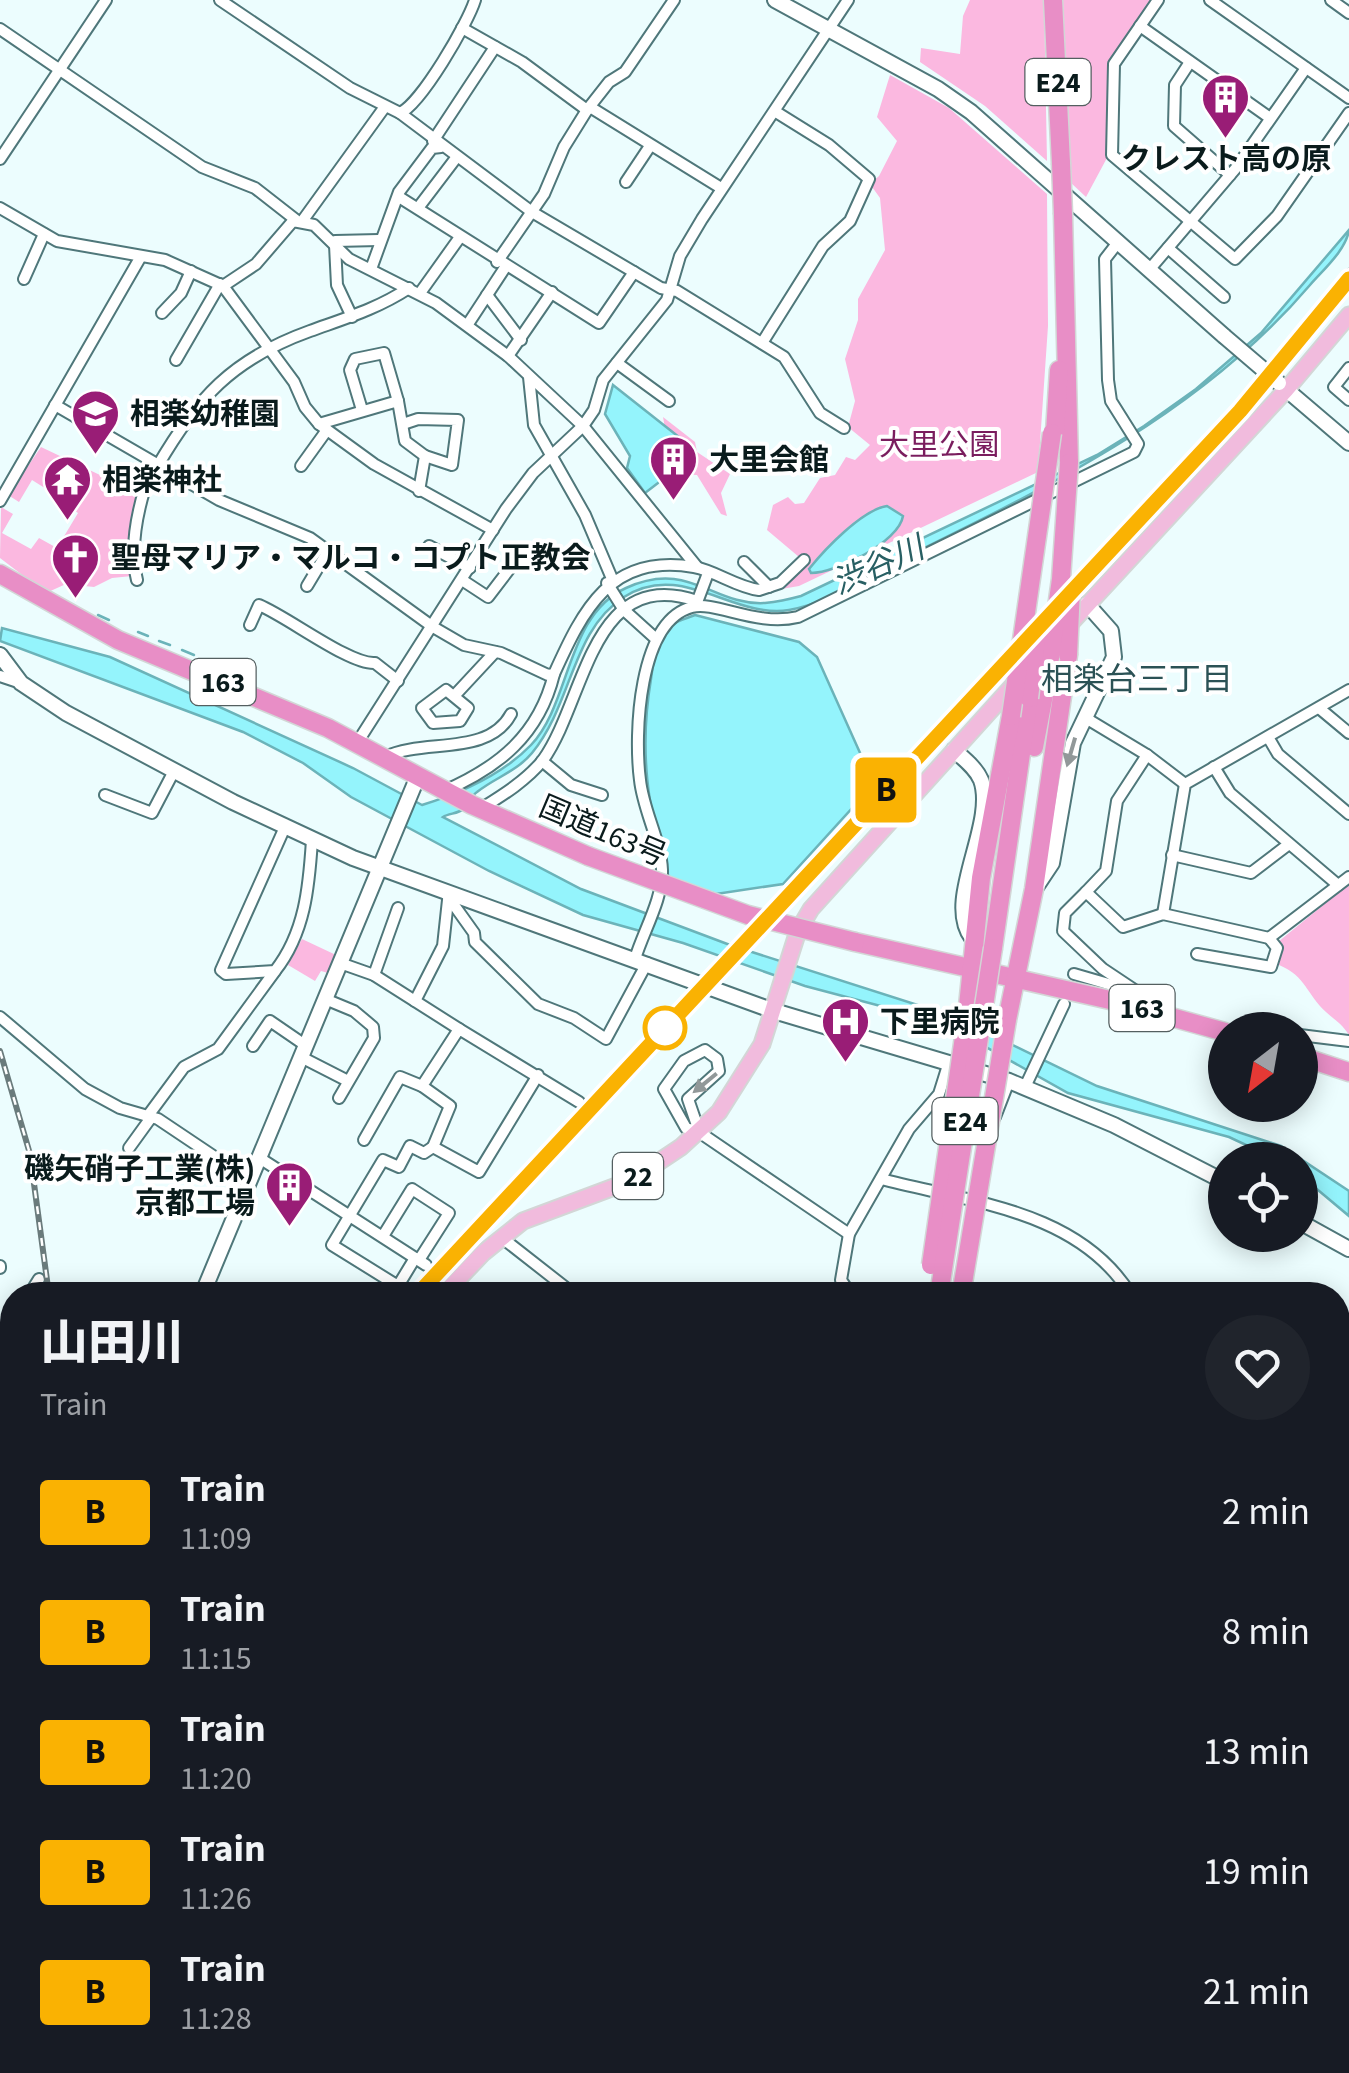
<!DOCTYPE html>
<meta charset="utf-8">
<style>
:root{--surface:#171b24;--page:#20242c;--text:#f1f3f6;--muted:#9ea1a6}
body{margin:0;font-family:"Source Sans 3","Noto Sans JP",sans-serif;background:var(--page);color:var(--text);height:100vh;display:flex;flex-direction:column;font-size:38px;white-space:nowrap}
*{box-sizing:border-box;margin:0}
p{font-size:32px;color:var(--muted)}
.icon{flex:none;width:55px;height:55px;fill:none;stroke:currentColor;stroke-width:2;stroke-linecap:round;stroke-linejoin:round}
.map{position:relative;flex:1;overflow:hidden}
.side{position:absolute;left:0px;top:1282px;width:1350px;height:792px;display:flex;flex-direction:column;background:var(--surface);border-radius:40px 40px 0 0;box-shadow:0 5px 25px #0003}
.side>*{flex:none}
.badge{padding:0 20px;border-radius:8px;font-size:35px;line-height:65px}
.needle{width:65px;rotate:211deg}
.buttons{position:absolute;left:1208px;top:1012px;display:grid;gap:20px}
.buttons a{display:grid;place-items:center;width:110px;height:110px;border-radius:50%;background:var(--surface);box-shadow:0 5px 25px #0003;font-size:50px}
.map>.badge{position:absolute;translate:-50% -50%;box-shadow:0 0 0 5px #fff}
.round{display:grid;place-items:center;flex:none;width:105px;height:105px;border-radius:52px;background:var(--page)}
.headline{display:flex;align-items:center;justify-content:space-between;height:170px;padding:0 40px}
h1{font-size:48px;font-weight:800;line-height:75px}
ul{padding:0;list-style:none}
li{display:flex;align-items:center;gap:30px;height:120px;padding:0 40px}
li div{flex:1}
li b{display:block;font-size:38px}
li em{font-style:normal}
li .badge{min-width:110px;font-weight:700;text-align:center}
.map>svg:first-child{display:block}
</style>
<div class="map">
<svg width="1349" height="2073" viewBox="0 0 1349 2073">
<rect width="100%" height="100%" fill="#ecfdfe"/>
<g fill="#fbb8e0">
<path d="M970,0h74l3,161 -62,-55 -65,-44 1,-14 39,6 3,-38z"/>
<path d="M1063,0h90l-44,63 -1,93 -22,41 -17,-16z"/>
<path d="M890,75l59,33 98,86 1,132 -10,146 -239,114 -29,5 27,-20 2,-14 -32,-27 6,-25 15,-8 7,7 9,-1 16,-25 15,-3 11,-18 9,3 15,-15 -22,-18 7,-26 -10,-42 13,-39v-21l27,-49 -5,-52 -10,-14 9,-8 18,-35 -20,-24z"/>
<path d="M663,417l32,25 2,10 33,22 -9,19 6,23 -6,-2 -24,-39 -21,-1 8,-11 -3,-25 -16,-10z"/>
<path d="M41,447l99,47 -8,82 -20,2 -18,9 -28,-3 -20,9 -46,-35 1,-51 12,7 -11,19 29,16 8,-11 18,10 21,-35 -7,-5 8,-15 -16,-10 -7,12 -24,-15 -13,22 -11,-7z"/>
<path d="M1349,884v151c-7,-11 -13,-14 -23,-23 -19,-17 -20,-36 -47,-47l-1,-23z"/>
<path d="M302,939l34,16 -8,18 -7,-2 -6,10 -27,-16z"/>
<path d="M1349,1486v228l-11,-5v-216z"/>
<path d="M199,2063l280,-1v1l-6,10h-246z"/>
</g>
<g fill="#94f4fc" stroke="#6bb3b9" stroke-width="2.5">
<path d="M1349,230c-3,20 -26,40 -39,55 -108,127 -256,199 -404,272 -37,18 -76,46 -117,53 -57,9 -107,-50 -165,-13 -53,34 -51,106 -92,156 -16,19 -36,24 -55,39 -6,4 -9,13 -14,17 -5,5 -14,4 -20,8l138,72 149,56 225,72 142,69 184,60 68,45v25l-49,-41v-15h-22l-49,-23 -161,-44 -127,-71 -136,-36 -122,-43 -100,-28 -94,-44 -138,-74 -48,-34 -60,-31 -243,-91 2,-13 108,29 243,111 69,37c39,-12 80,-30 109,-60 40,-42 35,-130 95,-157 63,-29 87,18 139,15 10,-1 25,-4 36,-7l296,-141 47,-29 52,-37 65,-56z"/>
<path d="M613,385l76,60 -5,18 -39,30 -18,-25 3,-12 -25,-42z"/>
<path d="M887,506l16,10c-4,26 -67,57 -92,57l-2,-4c16,-20 53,-59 78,-63z"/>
<path d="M695,615l104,27 18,15 57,127 -91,100 -67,10 -47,-16c-22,-68 -30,-129 -18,-199 2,-14 4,-34 11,-45 8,-12 21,-14 33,-19z"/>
</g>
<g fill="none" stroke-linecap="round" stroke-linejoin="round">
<g stroke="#6bb3b9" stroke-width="2.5">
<path d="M98,615l11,5"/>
<path d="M138,632l10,4"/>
<path d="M159,641l11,4"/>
<path d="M182,650l12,5"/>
</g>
<defs>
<g id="street">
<path d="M220,0l130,88 50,25c21,-9 68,-90 75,-113"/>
<path d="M1158,0l-44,64 -2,91 123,104 42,-43 72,-103"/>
<path d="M1210,0l139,98"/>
<path d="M1331,0l18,13"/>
<path d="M1140,26l130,92"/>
<path d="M462,28l60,34 65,48"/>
<path d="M0,29l202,138 53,21 41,32"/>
<path d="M1190,62l-15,23 -1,41 56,49"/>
<path d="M590,107l131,81"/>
<path d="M400,113l132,99 129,76 16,3 107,66 36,56 24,15"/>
<path d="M433,141l62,-94"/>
<path d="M0,159l106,-159"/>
<path d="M626,182l24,-36"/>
<path d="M399,197l200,126 35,-51"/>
<path d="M0,208l57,33 108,19 58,26 71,96 11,25 14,17 55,40 119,66"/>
<path d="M418,208l38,-50"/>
<path d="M303,220l81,-112"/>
<path d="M335,241l44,-1"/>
<path d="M335,245l2,40 15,32"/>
<path d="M1168,248l56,49"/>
<path d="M497,262l47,-68 20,-47 23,-37 22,-28 16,-10 49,-72"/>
<path d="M371,269l28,-77 33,-44 9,-1"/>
<path d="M1149,270l87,-102 70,-100"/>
<path d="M24,279l20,-45"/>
<path d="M223,286l33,-22 37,-43 21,4 35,34 87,44 72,53 75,70 114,141"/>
<path d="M420,293l40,-56"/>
<path d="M487,295l34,45"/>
<path d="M162,313l19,-20 10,-22"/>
<path d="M468,324l38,-58"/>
<path d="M762,343l61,-97 27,-25 19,-42 -40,-34 -53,-33"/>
<path d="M508,356l44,-64"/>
<path d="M176,360l44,-76"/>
<path d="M617,363l52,38"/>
<path d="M1349,368l-15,19 15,13"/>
<path d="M529,377l5,48 51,90 28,66"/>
<path d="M55,405l164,95 91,38 123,89 31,18 37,8 47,22 6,-1c29,-64 56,-121 140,-107 22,4 42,20 65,23l21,-7 24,-23"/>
<path d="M362,410l-12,-40 5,-11 29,-6 14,48"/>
<path d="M319,424l79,-23 7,40 20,15 -6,35"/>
<path d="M403,424l15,-5 40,1 -6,45 -27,-9"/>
<path d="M301,466l26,-36"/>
<path d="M157,467c40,-69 75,-108 153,-136 36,-13 67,-22 99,-43"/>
<path d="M0,501l140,-243"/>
<path d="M429,546l41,22"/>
<path d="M744,562l25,25"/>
<path d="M854,565l11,19"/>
<path d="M137,580c-9,-37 3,-81 16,-116"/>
<path d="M462,580l26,17 26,-34"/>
<path d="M607,583l17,27 31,28"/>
<path d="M307,586l21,-35"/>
<path d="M696,605l12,-32"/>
<path d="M250,625l9,-20c29,12 91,60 116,58l23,18"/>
<path d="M0,676l21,7"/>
<path d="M446,690l22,18 -8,13 -27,2 -11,-15z"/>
<path d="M455,695l40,-43"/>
<path d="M1319,708l30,25"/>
<path d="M1084,717l63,38 38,29"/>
<path d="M1268,737l10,17 71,60"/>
<path d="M357,743l149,-234 27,-36 50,-47 11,-16 9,-30 64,-80 13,-44 22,-37 146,-219"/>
<path d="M1147,755l-30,46 -11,70 -20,21 37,35 40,-13 106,24 80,-61"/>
<path d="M385,757c39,-19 103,0 126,-43"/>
<path d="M542,761l29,24 31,10"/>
<path d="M1214,767l16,26 108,92"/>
<path d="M444,791c55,-24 95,-56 110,-117"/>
<path d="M105,795l47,18 22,-42"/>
<path d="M482,808c21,-13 45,-28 61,-48 43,-60 48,-195 154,-159"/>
<path d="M285,827l-64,143 5,4 49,-3c30,-38 34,-84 37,-131"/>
<path d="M1172,855l79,18 38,-29"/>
<path d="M444,891l30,42 1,9 63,62 36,14 32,21 41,-76"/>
<path d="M1086,892l-21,21 -2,18 40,38 36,24 -2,13"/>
<path d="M1163,914l22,-130 164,-94"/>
<path d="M1197,954l74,13 6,-19 -8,-10"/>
<path d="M635,959c8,-27 28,-60 27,-89 -1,-29 -19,-60 -22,-90 -6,-45 -2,-159 52,-173 24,-6 65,20 106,10l336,-165 4,-8 -27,-43 -3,-21 -3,-121 14,-18"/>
<path d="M340,963l34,12 85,54"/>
<path d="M1074,974l55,16"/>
<path d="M374,975l24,-67"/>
<path d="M325,999l29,12 19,16 1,11 -35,60"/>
<path d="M415,1001l28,-55 5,-46"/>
<path d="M0,1017l85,72 35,19 38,11 91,61"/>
<path d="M1300,1035l49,6"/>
<path d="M253,1046l17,-25 35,24"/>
<path d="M301,1057l47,24"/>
<path d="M538,1075l-59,97 -46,-25 17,-41 -28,-20 37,-57 120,73"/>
<path d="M1025,1087l39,-83"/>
<path d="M147,1117l37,-50 34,-18 57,-78"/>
<path d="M995,1117l14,-36"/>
<path d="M699,1131l-11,-32 31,-28 -2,-12 -12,-9 -21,11 -20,28 22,39 13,4 150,102"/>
<path d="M364,1140l36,-63 22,9"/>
<path d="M129,1148l21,-29"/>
<path d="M258,1157l168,108"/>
<path d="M881,1179c88,23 198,31 250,116"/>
<path d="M383,1236l29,-47 37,24 -30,47"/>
<path d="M501,1237l74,58"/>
<path d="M415,1258l-17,28 -66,-41 51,-85 16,7 11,-21 14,7 9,-6"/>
<path d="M0,1266v2"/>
<path d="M29,1295l10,-16"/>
<path d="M851,1295l-10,-15 8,-46 60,-105 30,-35 10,-32"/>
<path d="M0,1338l12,-19"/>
<path d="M0,1418l12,8"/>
<path d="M1338,1443h11"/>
<path d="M0,1491l12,-26"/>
<path d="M0,1609l12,5"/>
<path d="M0,1772l12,7"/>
<path d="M1338,1911l11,4"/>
<path d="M859,2062l12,1"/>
<path d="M938,2062v11"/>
<path d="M484,2073l5,-11"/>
<path d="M739,2073v-11"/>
</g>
<g id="secondary">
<path d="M775,0l163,89 33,23 253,224"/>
<path d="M1281,385l68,58"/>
<path d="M0,655l21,28 45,30 167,89 120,56 421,153 235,70 105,44 111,57"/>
<path d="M954,750c10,9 22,18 27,30 16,44 -38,120 -9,158"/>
<path d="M1036,887l16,-24 21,-120 41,-86 -3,-26 -24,-27"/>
<path d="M1300,1222l49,27"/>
<path d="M202,1295l216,-519"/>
<path d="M114,2062l28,11"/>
<path d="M159,2062l28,11"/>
</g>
<g id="primary">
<path d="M1067,627l219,-237 63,-75"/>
<path d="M443,1295l40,-42 40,-32 107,-40 51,-34 38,-35 43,-68 36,-113 13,-22 206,-228"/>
<path d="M0,1945l12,-35"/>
<path d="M0,1995l10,10"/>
<path d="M0,2019l4,1 -4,5"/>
</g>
<g id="highway">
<path d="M1053,0l8,163"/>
<path d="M1063,214l6,249"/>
<path d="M1055,432l4,-62"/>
<path d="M0,574l118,66 210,88 144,77 116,51"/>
<path d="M1034,747l13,-68"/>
<path d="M855,942l255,58 115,32"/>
<path d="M993,948l36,-250"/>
<path d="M967,1016l14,-138 30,-162"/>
<path d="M1007,1020l27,-131 34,-234"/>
<path d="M1300,1056l49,16"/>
<path d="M901,2062l1,11"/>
</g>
</defs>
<use href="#street" stroke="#4f777a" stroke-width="14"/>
<use href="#secondary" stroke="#4f777a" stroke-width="18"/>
<use href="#primary" stroke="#d3d6d6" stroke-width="19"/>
<use href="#highway" stroke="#d3d6d6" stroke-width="21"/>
<use href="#street" stroke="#fff" stroke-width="10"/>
<use href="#secondary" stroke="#fff" stroke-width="14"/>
<use href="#primary" stroke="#f1bbdd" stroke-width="15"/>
<use href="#highway" stroke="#e88ec6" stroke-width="18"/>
<defs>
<g id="rail">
<path d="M0,1051l30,103 19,141"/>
<path d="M410,1295l826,-887 113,-137"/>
<path d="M0,1739l12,-14"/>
<path d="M0,1851l12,-23"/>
</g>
</defs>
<use href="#rail" stroke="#6a7b7c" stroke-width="6"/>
<use href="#rail" stroke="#fff" stroke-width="2.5" stroke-dasharray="8" stroke-linecap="butt"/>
<defs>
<path id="secondary-bridge" d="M1224,336l55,47"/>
<g id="highway-bridge">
<path d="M1061,163l2,51"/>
<path d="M1068,655l3,-67"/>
<path d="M1047,679l14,-100 8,-116"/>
<path d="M1029,698l9,-74"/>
<path d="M1011,716l41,-283"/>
<path d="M588,856l160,59 107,27"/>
<path d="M931,1265l36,-249"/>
<path d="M939,1295l54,-347"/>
<path d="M961,1295l46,-275"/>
</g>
</defs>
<use href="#secondary-bridge" stroke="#4f777a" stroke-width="18" stroke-linecap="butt"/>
<use href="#highway-bridge" stroke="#d3d6d6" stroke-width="21" stroke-linecap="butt"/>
<use href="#secondary-bridge" stroke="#fff" stroke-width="14"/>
<use href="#highway-bridge" stroke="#e88ec6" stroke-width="18"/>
</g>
<defs><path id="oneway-solid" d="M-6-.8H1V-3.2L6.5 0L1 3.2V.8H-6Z" transform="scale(2.5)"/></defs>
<g fill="#919899">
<use href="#oneway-solid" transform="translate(1071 752) rotate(106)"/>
<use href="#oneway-solid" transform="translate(705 1083) rotate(141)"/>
</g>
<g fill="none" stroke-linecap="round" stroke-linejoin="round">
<defs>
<path id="line" d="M417,1295l823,-884 109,-132"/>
</defs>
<use href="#line" stroke="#fff" stroke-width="22"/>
<use href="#line" stroke="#fab202" stroke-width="15"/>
</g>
<defs>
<symbol id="building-pin" viewBox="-11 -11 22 30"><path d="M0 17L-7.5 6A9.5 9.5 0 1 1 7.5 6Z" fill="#991d76" stroke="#fff"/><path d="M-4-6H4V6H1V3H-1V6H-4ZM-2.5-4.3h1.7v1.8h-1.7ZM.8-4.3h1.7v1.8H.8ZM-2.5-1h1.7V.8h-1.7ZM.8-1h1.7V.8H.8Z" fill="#fff"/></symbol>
<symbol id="school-pin" viewBox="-11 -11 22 30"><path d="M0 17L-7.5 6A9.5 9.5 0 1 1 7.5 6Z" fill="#991d76" stroke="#fff"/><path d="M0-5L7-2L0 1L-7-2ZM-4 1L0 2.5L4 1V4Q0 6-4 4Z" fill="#fff"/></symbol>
<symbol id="temple-pin" viewBox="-11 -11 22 30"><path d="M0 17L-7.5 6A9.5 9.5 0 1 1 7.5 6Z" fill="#991d76" stroke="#fff"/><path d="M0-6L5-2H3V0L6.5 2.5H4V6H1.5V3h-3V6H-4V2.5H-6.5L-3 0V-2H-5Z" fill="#fff"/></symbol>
<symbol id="church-pin" viewBox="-11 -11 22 30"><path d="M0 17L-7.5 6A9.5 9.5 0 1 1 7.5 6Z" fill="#991d76" stroke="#fff"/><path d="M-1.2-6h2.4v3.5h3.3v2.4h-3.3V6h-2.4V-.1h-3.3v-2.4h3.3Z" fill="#fff"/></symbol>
<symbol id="hospital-pin" viewBox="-11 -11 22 30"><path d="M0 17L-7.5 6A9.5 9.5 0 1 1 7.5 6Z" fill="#991d76" stroke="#fff"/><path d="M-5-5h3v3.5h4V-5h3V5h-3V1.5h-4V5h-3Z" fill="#fff"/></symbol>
</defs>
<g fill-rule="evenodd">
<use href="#building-pin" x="1198" y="70" width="55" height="75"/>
<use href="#school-pin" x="68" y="386" width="55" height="75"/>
<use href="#building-pin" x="646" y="432" width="55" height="75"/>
<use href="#temple-pin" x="40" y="452" width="55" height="75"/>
<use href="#church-pin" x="48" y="530" width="55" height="75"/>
<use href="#hospital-pin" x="818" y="994" width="55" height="75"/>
<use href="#building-pin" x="262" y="1158" width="55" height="75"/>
</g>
<circle fill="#fff" stroke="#fab202" stroke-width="5" cx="665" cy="1028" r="20"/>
<g text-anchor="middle" stroke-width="8" stroke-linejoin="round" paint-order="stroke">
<g fill="#fff" stroke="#545f60" stroke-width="2.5">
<rect x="1025.5" y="59" width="65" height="46" rx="8"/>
<rect x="190.5" y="659" width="65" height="46" rx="8"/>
<rect x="1109.5" y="985" width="65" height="46" rx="8"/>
<rect x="932.5" y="1098" width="65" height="46" rx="8"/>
<rect x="613" y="1153" width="50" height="46" rx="8"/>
</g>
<g font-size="28" font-weight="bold" fill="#0a1b1c">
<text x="1058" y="92">E24</text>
<text x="223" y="692">163</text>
<text x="1142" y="1018">163</text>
<text x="965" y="1131">E24</text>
<text x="638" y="1186">22</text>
</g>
<g font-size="30" font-weight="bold" fill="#0a1b1c" stroke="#fff" text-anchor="start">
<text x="1226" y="169" text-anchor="middle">クレスト高の原</text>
<text x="130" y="424">相楽幼稚園</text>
<text x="709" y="470">大里会館</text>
<text x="102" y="490">相楽神社</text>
<text x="111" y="568">聖母マリア・マルコ・コプト正教会</text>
<text x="880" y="1032">下里病院</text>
<text x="255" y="1179" text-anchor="end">磯矢硝子工業(株)<tspan x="255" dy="34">京都工場</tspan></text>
</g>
<g font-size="30" fill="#7a1d5e" stroke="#fff">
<text x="939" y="455">大里公園</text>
</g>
<g font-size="30" fill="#0a1b1c" stroke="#fff">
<text transform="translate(603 831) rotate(23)" y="10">国道163号</text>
</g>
<g font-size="32" font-style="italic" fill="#285f63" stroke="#fff">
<text transform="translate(878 565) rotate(-24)" y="11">渋谷川</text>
</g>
<g font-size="32" fill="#2b5255" stroke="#fff">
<text x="1137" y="690">相楽台三丁目</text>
</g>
</g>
</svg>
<div class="buttons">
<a><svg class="needle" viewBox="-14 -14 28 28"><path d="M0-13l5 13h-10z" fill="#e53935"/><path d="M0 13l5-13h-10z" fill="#9ea1a6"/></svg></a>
<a><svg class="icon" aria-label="locate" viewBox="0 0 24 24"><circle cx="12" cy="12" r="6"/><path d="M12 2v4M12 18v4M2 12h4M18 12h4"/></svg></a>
</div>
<b class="badge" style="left:886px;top:790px;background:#fab202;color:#111">B</b>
<section class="side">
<div class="headline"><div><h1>山田川</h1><p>Train</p></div><a class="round"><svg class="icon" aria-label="heart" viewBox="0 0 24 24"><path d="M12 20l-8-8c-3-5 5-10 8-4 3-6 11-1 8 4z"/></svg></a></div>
<ul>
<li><span class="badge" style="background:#fab202;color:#111">B</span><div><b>Train</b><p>11:09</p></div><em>2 min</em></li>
<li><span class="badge" style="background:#fab202;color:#111">B</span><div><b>Train</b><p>11:15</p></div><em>8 min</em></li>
<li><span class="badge" style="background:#fab202;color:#111">B</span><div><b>Train</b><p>11:20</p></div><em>13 min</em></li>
<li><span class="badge" style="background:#fab202;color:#111">B</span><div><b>Train</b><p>11:26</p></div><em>19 min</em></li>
<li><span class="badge" style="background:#fab202;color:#111">B</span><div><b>Train</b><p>11:28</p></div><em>21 min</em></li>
</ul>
</section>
</div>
